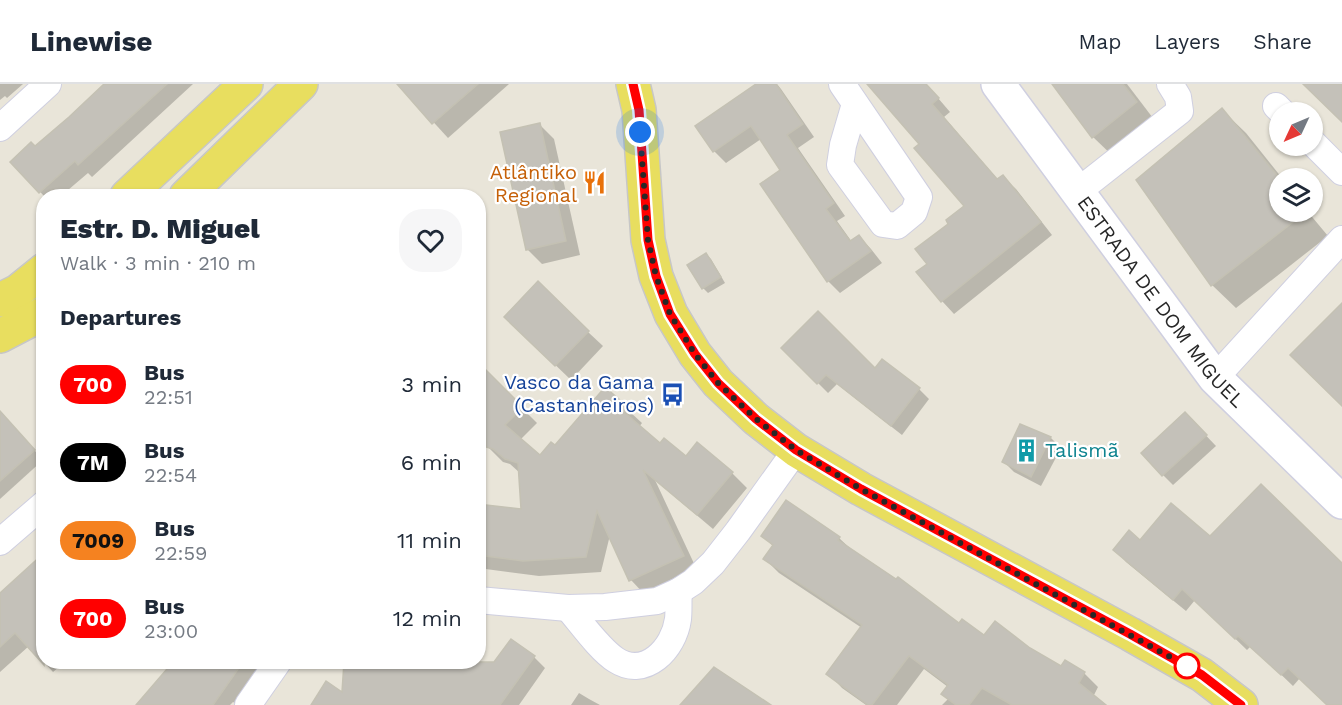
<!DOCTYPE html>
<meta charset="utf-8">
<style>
:root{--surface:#fff;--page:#f6f6f7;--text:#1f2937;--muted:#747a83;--line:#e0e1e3}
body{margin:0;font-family:"Work Sans",sans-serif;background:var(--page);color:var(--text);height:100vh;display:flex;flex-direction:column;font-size:22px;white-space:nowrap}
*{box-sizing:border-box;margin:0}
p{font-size:20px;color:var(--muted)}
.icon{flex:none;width:33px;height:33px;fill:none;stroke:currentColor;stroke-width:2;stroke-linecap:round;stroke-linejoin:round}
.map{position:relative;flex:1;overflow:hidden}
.details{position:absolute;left:36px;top:105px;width:450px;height:480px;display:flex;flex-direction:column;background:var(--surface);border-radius:24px;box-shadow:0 2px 4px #0004}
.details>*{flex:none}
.badge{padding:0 12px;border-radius:20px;font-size:21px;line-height:39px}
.needle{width:39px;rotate:226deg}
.controls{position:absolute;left:1269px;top:18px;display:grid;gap:12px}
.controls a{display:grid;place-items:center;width:54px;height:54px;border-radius:50%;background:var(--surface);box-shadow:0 2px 4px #0004;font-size:30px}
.you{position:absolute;width:30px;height:30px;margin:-15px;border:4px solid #fff;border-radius:50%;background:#1a73e8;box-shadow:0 0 0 9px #1a73e833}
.map>.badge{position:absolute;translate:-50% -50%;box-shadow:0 0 0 3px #fff}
h2{padding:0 24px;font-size:22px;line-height:54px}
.round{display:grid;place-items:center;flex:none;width:63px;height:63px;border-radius:24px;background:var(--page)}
.headline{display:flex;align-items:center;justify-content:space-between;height:102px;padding:0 24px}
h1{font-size:28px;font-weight:800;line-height:45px}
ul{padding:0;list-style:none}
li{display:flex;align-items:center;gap:18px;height:78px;padding:0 24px}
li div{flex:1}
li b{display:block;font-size:22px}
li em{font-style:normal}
li .badge{min-width:66px;font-weight:700;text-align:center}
header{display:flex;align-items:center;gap:36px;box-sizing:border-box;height:84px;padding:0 30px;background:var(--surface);border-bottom:2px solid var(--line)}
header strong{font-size:28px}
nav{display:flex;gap:33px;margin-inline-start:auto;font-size:21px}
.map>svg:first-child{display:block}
</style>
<header>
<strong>Linewise</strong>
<nav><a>Map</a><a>Layers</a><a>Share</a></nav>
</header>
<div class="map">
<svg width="1342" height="621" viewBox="0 0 1342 621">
<rect width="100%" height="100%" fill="#e9e5d9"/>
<g fill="#0003">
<path d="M0,0h23l-16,14 -2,-2 -5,4z"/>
<path d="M106,0h87l-101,93 -4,-4 -27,23h-17l-32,-34 23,-14z"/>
<path d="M413,0h96l-61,54 -43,-47z"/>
<path d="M758,0h19l4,5 33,48 -16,11 47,68 -8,5 15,21 7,-6 12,13 11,14 -42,30 -12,-12 -46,-110 -21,-32 -35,24 -12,-12z"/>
<path d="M873,0h53l24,28 -6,5 54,63 5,-3 13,12 36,46 -98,79 -12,-13 -13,-37 22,-40 15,-18 -45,-62z"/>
<path d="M1054,0h73l32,42 -42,34 -24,-23z"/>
<path d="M1222,26l24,23 36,45h-2v34h28l20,24 -92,72 -24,-23 -74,-105z"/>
<path d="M540,41l14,14 26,116 -38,9 -15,-15z"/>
<path d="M706,170l5,5 14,24 -17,10 -5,-5 -14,-23z"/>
<path d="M520,247l68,1 15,14 -32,34z"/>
<path d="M783,264l92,22 44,19 10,10 -27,36 -65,-51 -9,9z"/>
<path d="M478,280l59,59 -17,17 21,17 14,-10 50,-58 37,34 -3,4 21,18 26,13 11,-13 35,28 15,15 -34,41 -58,-49 43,92 -52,24 -15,-16 -21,-45 -9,37 -62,4 -61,-8v-63l45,6 -3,-38 -10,-9 -7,-2 -15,-15 -1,-13 -9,-3z"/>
<path d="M0,338l14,5 29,33 -43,39z"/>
<path d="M1195,340l21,22 -43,39 -10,-10z"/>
<path d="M1021,341l30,13 10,10 -20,38 -27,-14 -10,-10z"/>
<path d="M763,452l76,2 14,13 106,75 26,11 44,12 33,19 22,5 14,14 -5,10 11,8h-162l6,-6v-12l-24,-18 -27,36h-31l-24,-17 -14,-15 34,-45 -83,-55 -14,-14 9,-12z"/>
<path d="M1210,454l132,26v141h-13l-29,-27 -7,8 -42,-40 -4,4 -52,-50 -9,11 -60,-49 -11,-12 26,-8z"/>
<path d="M0,510l44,68h21l-12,10 -24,-26 -29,26z"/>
<path d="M534,573l11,11 -26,37h-207l31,-10 3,-33h129l-4,35z"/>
<path d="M176,578h90l-29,42 -4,-2 -3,3h-92l26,-25z"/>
<path d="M579,609l10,6 11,6h-29z"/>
</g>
<g fill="#c4c1b9" stroke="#c4c1b3" stroke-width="1.5">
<path d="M104,0h63l-89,81 -3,-4 -36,32 -29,-31 21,-20 4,4 34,-29z"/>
<path d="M397,0h81l-46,40z"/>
<path d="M756,0h20l27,40 -16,11 47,68 -8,6 24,32 9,-6 12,16 -44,31 -67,-98 20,-14 -29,-44 -38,26 -18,-26z"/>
<path d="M867,0h59l13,14 -7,6 65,75 6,-4 38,47 -100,80 -25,-30 11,-8 -12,-15 33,-25 -2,-4 18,-14 -50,-58 5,-4z"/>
<path d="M1052,0h71l14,18 -45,36z"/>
<path d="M1303,0h39v38z"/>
<path d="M1222,24l58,71v33h26l-95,74 -75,-106z"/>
<path d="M540,39l26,118 -40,9 -26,-118z"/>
<path d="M706,169l15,24 -19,12 -15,-24z"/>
<path d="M538,197l51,50 -34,35 -51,-49z"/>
<path d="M1342,219v103l-52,-51z"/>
<path d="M818,227l57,57 7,-9 38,29 -29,38 -65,-51 -9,9 -36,-36z"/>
<path d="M478,278l45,45 -18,18 35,30 11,-13 4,3 50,-58 23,20 -4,5 36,31 4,-5 22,18 11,-14 36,30 -36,43 -54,-45 41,86 -55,25 -32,-70 -11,46 -63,4 -45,-6v-51l43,5 -3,-46 -13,-4 -12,-10 -7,-2 -2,-28h-6z"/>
<path d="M0,327l35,39 -35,31z"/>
<path d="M1185,328l22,23 -45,41 -21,-23z"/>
<path d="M1020,340l31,13 -20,40 -29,-15z"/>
<path d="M1261,400l81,79v142h-15l-39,-37 -7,7 -43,-39 -3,3 -53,-50 -9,11 -60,-50 16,-20 11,10 31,-37 39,33z"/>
<path d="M786,416l54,37 -2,3 58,39 2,-2 61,46 3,-4 22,16 11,-14 35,27 31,18 4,-6 20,12 -6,11 27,22h-94l-30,-17 -13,17h-13l-15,-11 7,-9 -39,-29 -37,49h-4l-42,-31 36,-49 -99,-66 10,-14 -12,-9z"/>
<path d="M44,469v112l-29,-32 -15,14v-54z"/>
<path d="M511,555l24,17 -35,49h-189l15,-24 16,11 2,-30h150z"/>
<path d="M173,578h70l-30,43h-77z"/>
<path d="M714,583l57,38h-91z"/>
</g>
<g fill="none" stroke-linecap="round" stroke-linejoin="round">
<defs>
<g id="street">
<path d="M842,0l77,113 -5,15 -17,14 -14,-2 -43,-59 3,-20 12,-41"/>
<path d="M1276,22l6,6"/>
<path d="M0,44l48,-44"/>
<path d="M1312,58l30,30"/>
<path d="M1077,108l103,-81 -2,-14 -8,-13"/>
<path d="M1215,294l127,-139"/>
<path d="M0,458l44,-38"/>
<path d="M478,516l90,8 37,-1 52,-6 22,-10 14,-9 20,-19 25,-32 58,-81"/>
<path d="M568,524c13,15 32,42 48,52 29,19 58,-11 62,-41 1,-9 0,-19 1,-28"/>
<path d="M248,621l30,-43"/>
</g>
<g id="secondary">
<path id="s1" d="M998,0l217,294 127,124"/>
</g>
<g id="primary">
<path d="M633,0l6,26 9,130 8,36 15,38 24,40 23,29 38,36 40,31 65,39 269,145 72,41 39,30"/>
<path d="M127,112l119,-112"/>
<path d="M186,112l115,-112"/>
<path d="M0,216l18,-9 26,-21"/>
<path d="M0,252l44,-23"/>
</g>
</defs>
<use href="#street" stroke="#cfcfe0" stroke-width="28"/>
<use href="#secondary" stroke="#cfcfe0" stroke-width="36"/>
<use href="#primary" stroke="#c7c7c7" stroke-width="36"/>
<use href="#street" stroke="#fff" stroke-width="26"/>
<use href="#secondary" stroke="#fff" stroke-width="33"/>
<use href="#primary" stroke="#e8de5f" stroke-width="33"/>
</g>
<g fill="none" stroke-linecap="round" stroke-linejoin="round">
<defs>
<path id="line" d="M633,0l6,26 9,130 8,36 14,38 25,40 23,29 38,36 40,31 65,39 269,145 72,41 39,30"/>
</defs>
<use href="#line" stroke="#fff" stroke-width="14"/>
<use href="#line" stroke="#f00" stroke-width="9"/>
<path stroke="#272727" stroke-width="6" stroke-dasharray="0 10.8" d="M640,48l8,108 8,36 14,38 25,40 23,29 38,36 40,31 65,39 326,177"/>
</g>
<defs>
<symbol id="restaurant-bare" viewBox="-9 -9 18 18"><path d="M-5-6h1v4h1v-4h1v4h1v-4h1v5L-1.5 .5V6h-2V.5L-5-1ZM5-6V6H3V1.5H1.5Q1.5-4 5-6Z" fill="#e8710a" stroke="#fff" stroke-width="2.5" paint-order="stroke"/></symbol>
<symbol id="bus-bare" viewBox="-9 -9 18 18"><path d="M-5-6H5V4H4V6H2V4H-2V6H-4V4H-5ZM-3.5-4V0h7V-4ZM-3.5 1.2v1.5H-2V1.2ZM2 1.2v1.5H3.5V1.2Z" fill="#1a4fb4" stroke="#fff" stroke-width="2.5" paint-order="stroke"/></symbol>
<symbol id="building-bare" viewBox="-9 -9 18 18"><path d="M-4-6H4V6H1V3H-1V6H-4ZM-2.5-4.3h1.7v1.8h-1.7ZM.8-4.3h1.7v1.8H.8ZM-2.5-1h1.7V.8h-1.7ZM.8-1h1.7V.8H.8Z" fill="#0f9aa8" stroke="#fff" stroke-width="2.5" paint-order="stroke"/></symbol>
</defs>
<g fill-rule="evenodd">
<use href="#restaurant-bare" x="578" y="82" width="33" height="33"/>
<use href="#bus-bare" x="656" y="294" width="33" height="33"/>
<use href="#building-bare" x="1010" y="350" width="33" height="33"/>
</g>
<circle fill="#fff" stroke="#f00" stroke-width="3" cx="1187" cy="582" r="12"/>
<g text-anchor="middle" stroke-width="4.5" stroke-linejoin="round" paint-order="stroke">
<g font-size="20" fill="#c56008" stroke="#fff" text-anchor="end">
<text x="577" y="95">Atlântiko<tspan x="577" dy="23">Regional</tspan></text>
</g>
<g font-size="20" fill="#272727" stroke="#fff">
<text dy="7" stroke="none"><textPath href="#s1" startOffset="272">ESTRADA DE DOM MIGUEL</textPath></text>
</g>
<g font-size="20" fill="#164399" stroke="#fff" text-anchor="end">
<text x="654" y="305">Vasco da Gama<tspan x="654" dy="23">(Castanheiros)</tspan></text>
</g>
<g font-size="20" fill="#0d838f" stroke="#fff" text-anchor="start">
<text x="1045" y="373">Talismã</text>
</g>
</g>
</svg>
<div class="controls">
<a><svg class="needle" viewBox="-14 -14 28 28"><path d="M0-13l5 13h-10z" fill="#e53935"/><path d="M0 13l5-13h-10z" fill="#747a83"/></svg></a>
<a><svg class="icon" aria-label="layers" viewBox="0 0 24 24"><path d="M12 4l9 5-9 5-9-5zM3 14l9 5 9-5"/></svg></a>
</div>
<div class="you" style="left:640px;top:48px"></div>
<section class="details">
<div class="headline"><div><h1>Estr. D. Miguel</h1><p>Walk · 3 min · 210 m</p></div><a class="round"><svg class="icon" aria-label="heart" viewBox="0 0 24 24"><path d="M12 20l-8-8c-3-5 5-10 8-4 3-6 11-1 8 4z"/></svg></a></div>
<h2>Departures</h2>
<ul>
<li><span class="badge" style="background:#f00;color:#fff">700</span><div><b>Bus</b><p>22:51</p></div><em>3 min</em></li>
<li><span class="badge" style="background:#000;color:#fff">7M</span><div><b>Bus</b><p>22:54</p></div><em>6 min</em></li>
<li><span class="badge" style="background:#f58220;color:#111">7009</span><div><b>Bus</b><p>22:59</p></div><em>11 min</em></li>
<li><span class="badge" style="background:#f00;color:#fff">700</span><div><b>Bus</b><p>23:00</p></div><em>12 min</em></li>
</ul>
</section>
</div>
